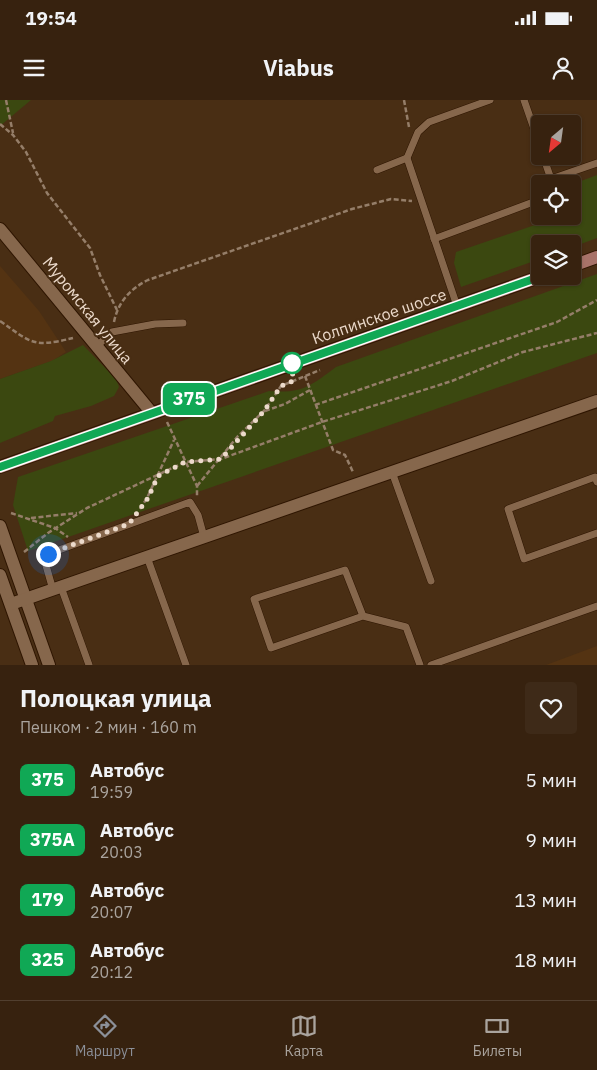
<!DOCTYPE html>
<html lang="ru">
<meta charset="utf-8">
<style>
:root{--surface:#37220f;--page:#3e2a18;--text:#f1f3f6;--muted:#aaa49e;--line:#513f2f;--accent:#8c9099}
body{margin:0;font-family:"IBM Plex Sans",sans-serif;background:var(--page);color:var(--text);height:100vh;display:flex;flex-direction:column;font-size:19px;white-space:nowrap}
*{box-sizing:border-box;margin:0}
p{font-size:16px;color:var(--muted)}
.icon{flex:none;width:28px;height:28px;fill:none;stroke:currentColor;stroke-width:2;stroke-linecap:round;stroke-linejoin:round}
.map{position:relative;height:565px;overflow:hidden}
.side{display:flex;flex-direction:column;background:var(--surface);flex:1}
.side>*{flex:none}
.badge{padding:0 10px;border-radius:8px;font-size:18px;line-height:32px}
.needle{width:32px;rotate:209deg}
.controls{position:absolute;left:531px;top:15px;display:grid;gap:10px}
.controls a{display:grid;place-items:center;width:50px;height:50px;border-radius:5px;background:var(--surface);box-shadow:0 1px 4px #0004,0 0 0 1px var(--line);font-size:25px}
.you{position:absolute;width:25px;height:25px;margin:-12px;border:4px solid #fff;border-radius:50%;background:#1a73e8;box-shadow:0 0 0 8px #1a73e833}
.map>.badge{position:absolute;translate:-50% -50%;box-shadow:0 0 0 2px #fff}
.round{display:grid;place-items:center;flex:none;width:52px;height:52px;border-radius:5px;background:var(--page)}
.overview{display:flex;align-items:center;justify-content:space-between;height:85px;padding:0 20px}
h1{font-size:24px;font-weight:700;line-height:38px}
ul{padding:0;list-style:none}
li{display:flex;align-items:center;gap:15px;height:60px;padding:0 20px}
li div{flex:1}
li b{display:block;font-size:19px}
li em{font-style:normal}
li .badge{min-width:55px;font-weight:700;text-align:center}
.status{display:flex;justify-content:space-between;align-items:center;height:35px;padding:0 25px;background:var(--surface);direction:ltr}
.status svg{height:14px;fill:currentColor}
header{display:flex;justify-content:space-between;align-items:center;height:65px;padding:0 20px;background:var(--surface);font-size:22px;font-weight:700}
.tab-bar{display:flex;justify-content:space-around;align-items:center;height:70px;border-top:1px solid var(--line);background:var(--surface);font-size:14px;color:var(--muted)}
.tab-bar a{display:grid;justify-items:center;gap:2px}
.tab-bar .on{color:var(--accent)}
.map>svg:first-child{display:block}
</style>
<div class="status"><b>19:54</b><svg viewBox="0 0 49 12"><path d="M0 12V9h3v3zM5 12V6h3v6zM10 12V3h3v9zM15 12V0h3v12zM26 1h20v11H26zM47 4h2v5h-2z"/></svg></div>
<header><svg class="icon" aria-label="menu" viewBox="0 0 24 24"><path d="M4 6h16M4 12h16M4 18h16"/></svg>Viabus<svg class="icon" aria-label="person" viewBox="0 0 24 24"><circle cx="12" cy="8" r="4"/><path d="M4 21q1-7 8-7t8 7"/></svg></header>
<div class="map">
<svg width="597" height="565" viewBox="0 0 597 565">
<rect width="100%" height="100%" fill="#492e14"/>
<g fill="#543312">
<path d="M0,166l39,45 27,41 -14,9 -52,18z"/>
<path d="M597,546v19h-51z"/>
</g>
<g fill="#3b4810">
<path d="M0,0h31l-31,26z"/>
<path d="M597,75v63l-24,9 -1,-3h-32v15l-79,28 -7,-24 2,-11 105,-36h11l1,-32z"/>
<path d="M597,174v79l-569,198 -15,-46 5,-28 251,-86c32,3 42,-5 67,-24z"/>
<path d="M83,245l33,34 3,8 -5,9 -23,10 -36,10 -2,5 -53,22v-64l51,-18z"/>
</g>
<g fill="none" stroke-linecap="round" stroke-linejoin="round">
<defs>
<g id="lane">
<path d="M524,0l16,46"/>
<path d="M543,56l8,23"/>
<path d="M377,70l30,-12"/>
<path d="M548,84l3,-5 46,-16"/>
<path d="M434,139l102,-38 4,-5"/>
<path d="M457,206l-50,-148 11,-26 11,-10 61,-22"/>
<path d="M97,246l15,-14 43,-8 28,-1"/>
<path d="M392,372l39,109"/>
<path d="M597,382l-2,-5 -87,32 16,50 73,-26"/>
<path d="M147,457l39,108"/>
<path d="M61,487l28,78"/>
<path d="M53,490l-8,-28 3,-8 142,-52 8,13 6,22"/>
<path d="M363,516l-18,-46 -91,29 17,49 92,-32 43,11 14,38"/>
<path d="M431,565l166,-59"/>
</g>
<g id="street">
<path d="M0,129l151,183"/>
<path d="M0,426l49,139"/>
<path d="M0,475l32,90"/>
<path d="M11,504l586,-203"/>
</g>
<g id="secondary">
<path d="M572,166l25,-9"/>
<path d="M0,367l542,-191"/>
</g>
</defs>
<use href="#lane" stroke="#2e1500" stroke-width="8"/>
<use href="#street" stroke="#2e1500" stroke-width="14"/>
<use href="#secondary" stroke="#2e1500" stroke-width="14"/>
<g stroke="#957e69" stroke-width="2.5" stroke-dasharray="5 2.5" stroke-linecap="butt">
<path d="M6,0l7,33"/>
<path d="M404,0l5,27"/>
<path d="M0,24l13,11 13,17 21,41 43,55 10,27 17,35"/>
<path d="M0,221c32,22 32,27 73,17"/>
<path d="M114,222c4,-20 16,-33 34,-42l204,-71 39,-10 21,2"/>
<path d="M305,276l28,74 12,5 8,17"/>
<path d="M315,305l242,-83 40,-22"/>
<path d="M265,311l20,-7 25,-14"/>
<path d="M167,322l30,64v10"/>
<path d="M197,386l41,-50 26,-25 17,-25 39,-16"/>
<path d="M140,409l7,-11 27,-58"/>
<path d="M11,413l44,15 13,9"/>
<path d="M31,418l46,-5"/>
<path d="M24,452l24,-19 39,-25 98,-46 36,-3 101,-37 130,-41 71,-29 74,-19"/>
</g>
<use href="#lane" stroke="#86674c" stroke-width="7"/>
<use href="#street" stroke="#86674c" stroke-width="12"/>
<use href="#secondary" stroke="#a87369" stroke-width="12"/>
</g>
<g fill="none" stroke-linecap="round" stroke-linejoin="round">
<defs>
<path id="line" d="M0,367l542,-191"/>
</defs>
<use href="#line" stroke="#fff" stroke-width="11"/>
<use href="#line" stroke="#10a855" stroke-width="8"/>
<path stroke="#ecdacb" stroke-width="5" stroke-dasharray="0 9" d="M48,454l81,-30 19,-26 10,-22 27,-14 36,-3 43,-48 17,-25 12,-5 -1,-18"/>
</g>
<circle fill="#fff" stroke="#10a855" stroke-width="2.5" cx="292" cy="263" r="10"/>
<g text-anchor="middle" stroke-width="4" stroke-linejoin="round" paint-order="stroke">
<g font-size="16" fill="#ecdacb" stroke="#492e14">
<text transform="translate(88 210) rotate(51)" y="6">Муромская улица</text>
<text transform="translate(379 216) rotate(-19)" y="6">Колпинское шоссе</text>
</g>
</g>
</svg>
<div class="controls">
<a><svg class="needle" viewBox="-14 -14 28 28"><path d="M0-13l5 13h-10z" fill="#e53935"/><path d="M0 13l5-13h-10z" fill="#aaa49e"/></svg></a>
<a><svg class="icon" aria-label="locate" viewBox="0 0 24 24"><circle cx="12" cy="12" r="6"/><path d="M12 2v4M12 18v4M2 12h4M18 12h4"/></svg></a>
<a><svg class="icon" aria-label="layers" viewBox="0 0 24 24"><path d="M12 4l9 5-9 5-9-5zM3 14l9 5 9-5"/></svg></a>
</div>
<div class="you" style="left:48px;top:454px"></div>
<b class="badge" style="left:189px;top:299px;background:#10a855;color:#fff">375</b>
</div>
<section class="side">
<div class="overview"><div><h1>Полоцкая улица</h1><p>Пешком · 2 мин · 160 m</p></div><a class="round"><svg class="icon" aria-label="heart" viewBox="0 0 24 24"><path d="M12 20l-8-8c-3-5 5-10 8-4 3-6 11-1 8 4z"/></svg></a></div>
<ul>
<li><span class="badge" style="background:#10a855;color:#fff">375</span><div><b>Автобус</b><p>19:59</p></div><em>5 мин</em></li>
<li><span class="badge" style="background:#10a855;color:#fff">375А</span><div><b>Автобус</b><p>20:03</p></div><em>9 мин</em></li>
<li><span class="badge" style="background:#10a855;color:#fff">179</span><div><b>Автобус</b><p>20:07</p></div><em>13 мин</em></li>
<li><span class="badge" style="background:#10a855;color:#fff">325</span><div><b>Автобус</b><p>20:12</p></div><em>18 мин</em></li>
</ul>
</section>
<nav class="tab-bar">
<a class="on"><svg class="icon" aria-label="directions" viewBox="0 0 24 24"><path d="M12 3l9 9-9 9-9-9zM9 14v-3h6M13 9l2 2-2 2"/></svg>Маршрут</a>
<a><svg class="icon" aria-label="map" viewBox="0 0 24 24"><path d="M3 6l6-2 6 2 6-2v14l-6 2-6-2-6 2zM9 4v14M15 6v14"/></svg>Карта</a>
<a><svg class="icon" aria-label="tickets" viewBox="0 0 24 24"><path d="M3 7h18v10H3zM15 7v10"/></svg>Билеты</a>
</nav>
